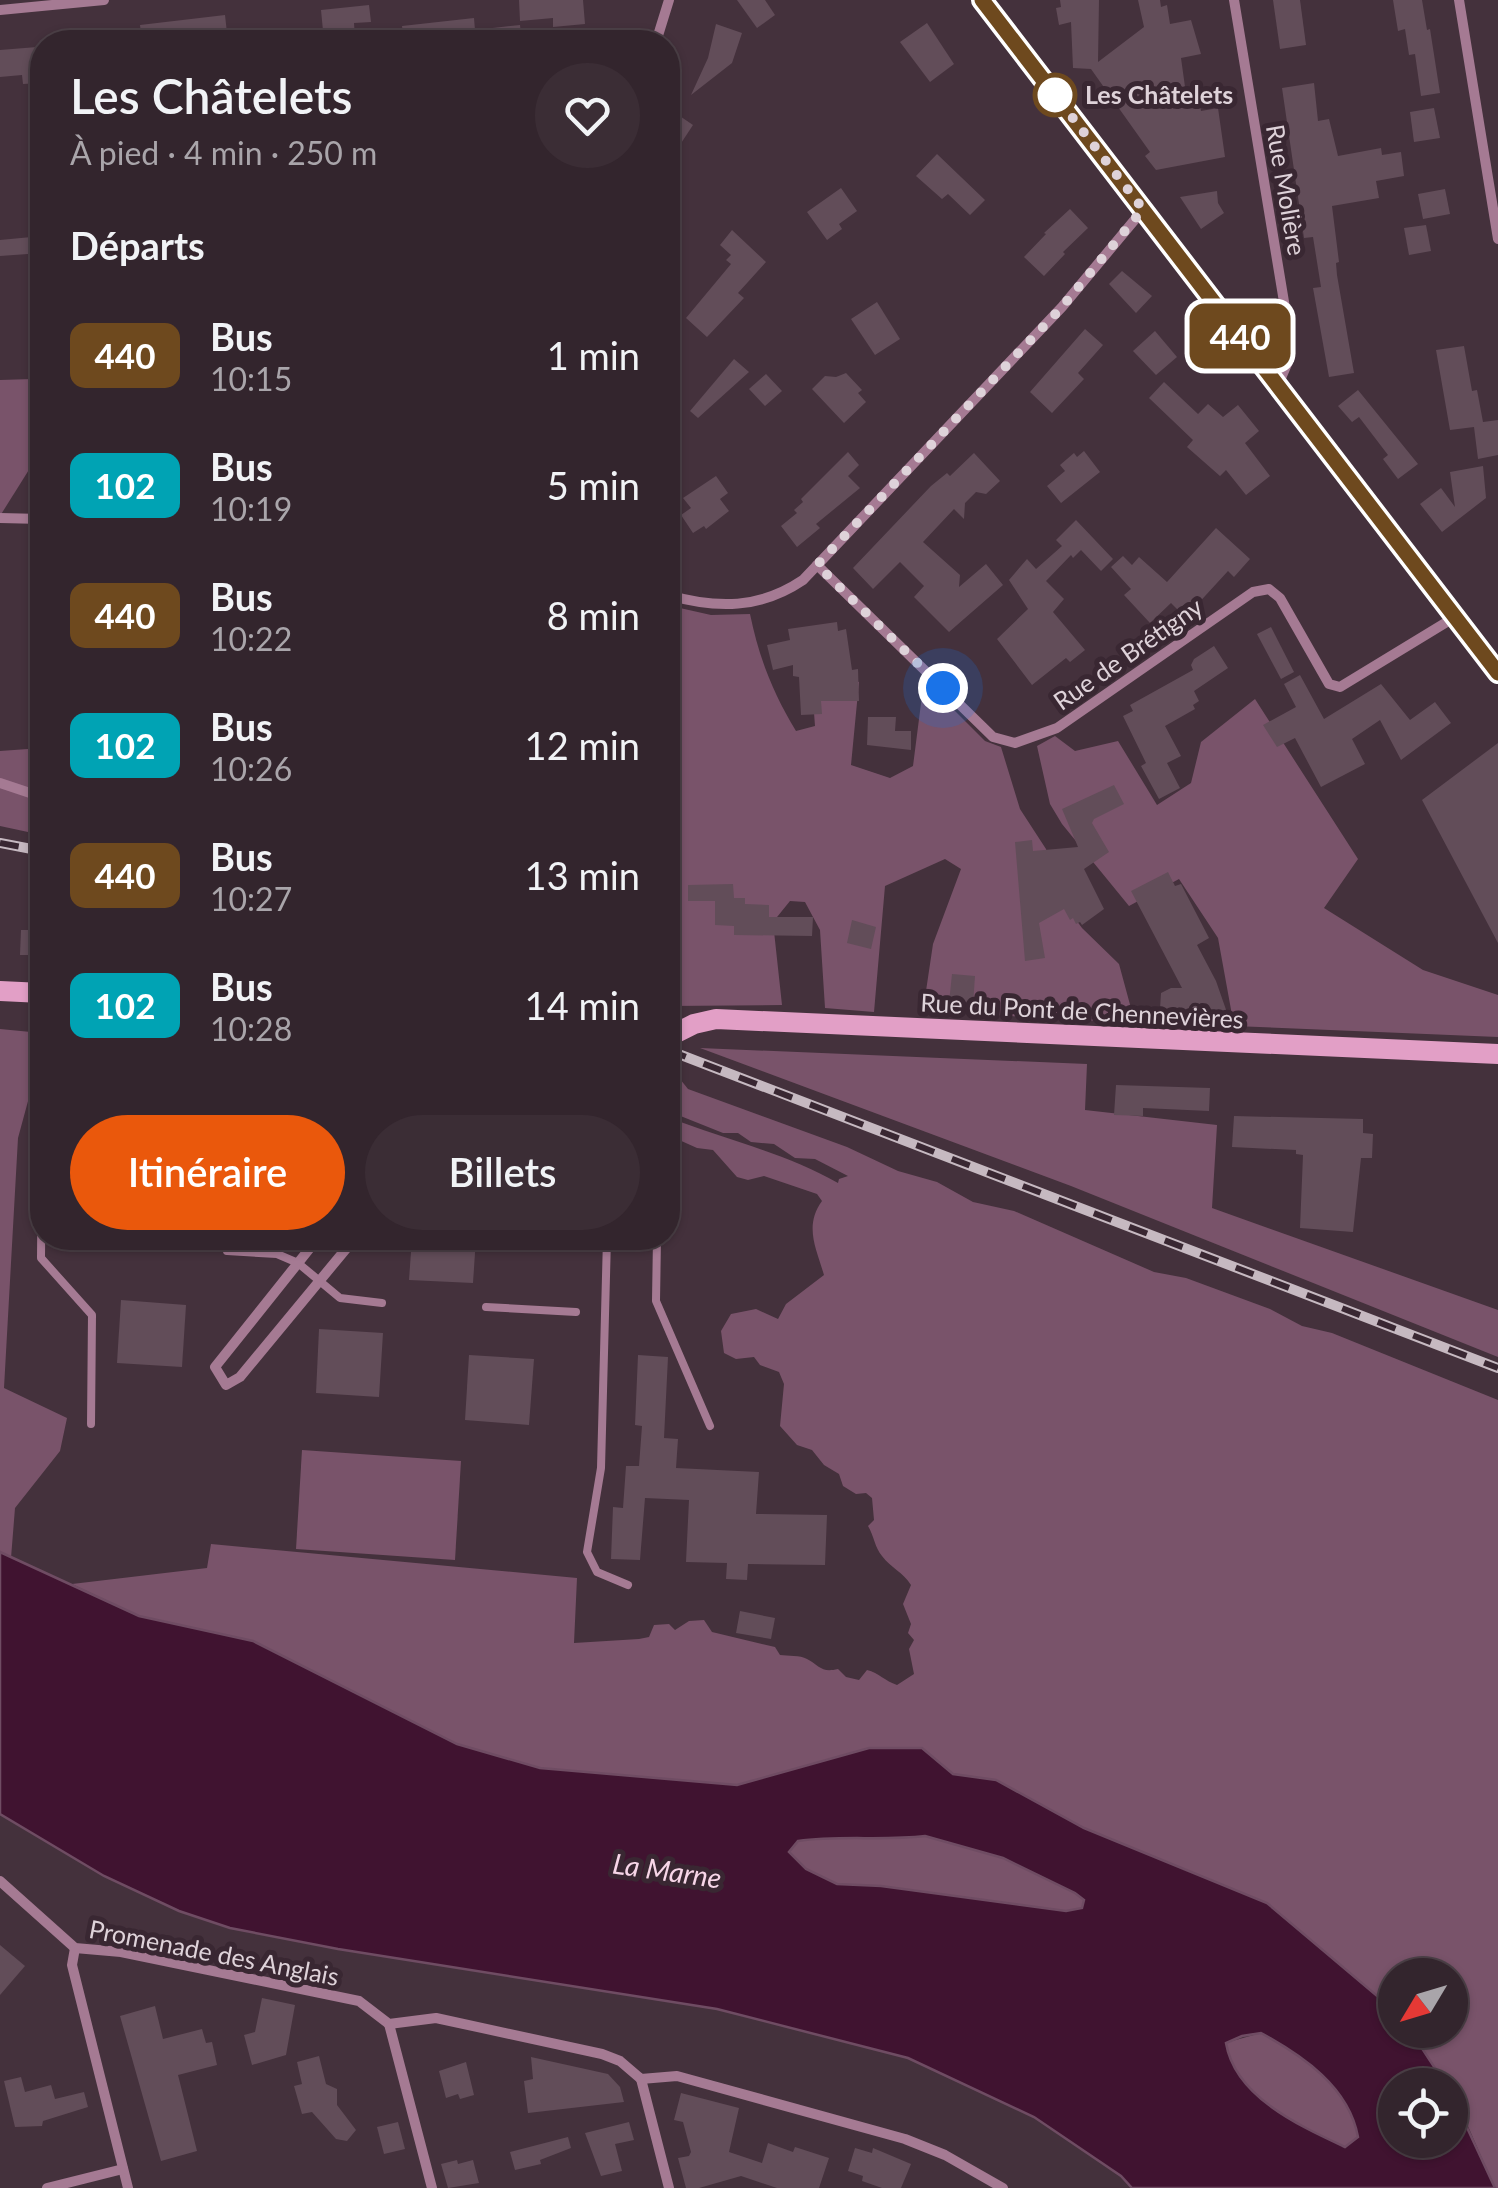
<!DOCTYPE html>
<html lang="fr">
<meta charset="utf-8">
<style>
:root{--surface:#33252d;--page:#3b2d35;--text:#f1f3f6;--muted:#a9a5aa;--line:#4e4249;--accent:#ea580c}
body{margin:0;font-family:Lato,sans-serif;background:var(--page);color:var(--text);height:100vh;display:flex;flex-direction:column;font-size:38px;white-space:nowrap}
*{box-sizing:border-box;margin:0}
p{font-size:32px;color:var(--muted)}
.icon{flex:none;width:55px;height:55px;fill:none;stroke:currentColor;stroke-width:2;stroke-linecap:round;stroke-linejoin:round}
.map{position:relative;flex:1;overflow:hidden}
.panel{position:absolute;left:30px;top:30px;width:650px;height:1220px;display:flex;flex-direction:column;background:var(--surface);border-radius:40px;box-shadow:0 2px 8px #0004,0 0 0 2px var(--line)}
.panel>*{flex:none}
.badge{padding:0 20px;border-radius:15px;font-size:35px;line-height:65px}
.needle{width:65px;rotate:232deg}
.tools{position:absolute;left:1378px;top:1958px;display:grid;gap:20px}
.tools a{display:grid;place-items:center;width:90px;height:90px;border-radius:50%;background:var(--surface);box-shadow:0 2px 8px #0004,0 0 0 2px var(--line);font-size:50px}
.you{position:absolute;width:50px;height:50px;margin:-25px;border:8px solid #fff;border-radius:50%;background:#1a73e8;box-shadow:0 0 0 15px #1a73e833}
.map>.badge{position:absolute;translate:-50% -50%;box-shadow:0 0 0 5px #fff}
h2{padding:0 40px;font-size:38px;line-height:90px}
.round{display:grid;place-items:center;flex:none;width:105px;height:105px;border-radius:52px;background:var(--page)}
.overview{display:flex;align-items:center;justify-content:space-between;height:170px;padding:0 40px}
h1{font-size:48px;font-weight:600;line-height:75px}
.cta{display:flex;gap:20px;margin-top:auto;padding:20px 40px}
.cta a{flex:1;height:115px;border-radius:60px;background:var(--accent);color:#fff;font-size:40px;font-weight:600;line-height:115px;text-align:center}
.cta a+a{background:var(--page);color:var(--text)}
ul{padding:0;list-style:none}
li{display:flex;align-items:center;gap:30px;height:130px;padding:0 40px}
li div{flex:1}
li b{display:block;font-size:38px}
li em{font-style:normal}
li .badge{min-width:110px;font-weight:700;text-align:center}
.map>svg:first-child{display:block}
</style>
<div class="map">
<svg width="1498" height="2188" viewBox="0 0 1498 2188">
<rect width="100%" height="100%" fill="#44313c"/>
<g fill="#79536a">
<path d="M33,379l9,39v31l-42,67v-136z"/>
<path d="M671,606l40,9 39,-1c9,44 23,79 46,117l19,-5 -4,-53 48,9 -8,83 39,13 23,-12 11,-86 61,61 16,6 19,62 26,40 16,52 20,27 37,36 16,59 -212,-12 10,-67 28,-75 -16,-10 -60,27 -11,126 -49,-4 -5,-78 -15,-28 -15,-1 -17,21 9,83 -114,1v-324z"/>
<path d="M1255,699l103,160 -34,49 99,62 75,25v42l-264,-11 -16,-88 -39,-59 -50,27 -67,-82 -12,-20 -13,-58 18,-10 20,15 43,-10 39,64 34,-22 10,-41z"/>
<path d="M42,748v87l-42,-9v-75z"/>
<path d="M0,1029l31,3 6,36 -19,70 -14,250 63,30 -7,33 -45,57 -4,50 -11,-6z"/>
<path d="M700,1048l387,16 -2,46 132,15 -5,83 286,102v47l-427,-171z"/>
<path d="M680,1079l8,10 159,58 51,24 39,11 36,20 41,9 140,61 32,6 84,31 32,17 30,7 166,67v788h-3l-45,-103h-4l-36,-55h40v-55h-55v36l-128,-108 -192,-77 -79,-46 -43,-5 -32,-27h-52l-132,37 -197,-17 -83,-24 -204,-103 -114,-25 -67,-32 135,-16 4,-24 366,34 -3,65 65,-4 10,-2 5,-12 15,-1 6,6 14,-9 15,-1 8,12 63,15 5,8c8,1 20,0 27,4 13,7 14,14 31,10l8,8 13,3 8,-10c12,3 18,11 30,15l17,-11 -5,-25 5,-9 -6,-7 3,-9 -8,-20 8,-19c-8,-13 -20,-17 -29,-29 -7,-8 -8,-20 -14,-30l6,-6 -2,-22 -6,-5 -10,1 -13,-8 -4,-12 -15,-9 -12,-15 -15,-5 -17,-19 4,-42 -5,-12 -19,-7 -6,-8 -18,2 -12,-6 -3,-22 10,-17 25,-5 22,10 8,-15 38,-29c-8,-27 -20,-49 -2,-74l-5,-7 -53,-18 -16,4 -11,-3 -24,-27 -16,-2 -29,-13v-18c57,23 116,35 170,66l1,-4 9,-3 -33,-17 -20,-1 -21,-14 -23,-2 -13,-9h-15l-55,-22v-31z"/>
<path d="M302,1450l159,11 -6,99 -159,-11z"/>
<path d="M925,1836l78,22 72,35 9,7 -2,8 -15,3 -186,-25 -44,-2 -31,-15 -17,-17 9,-11c42,-6 85,0 127,-5z"/>
<path d="M1261,2033c43,24 86,53 97,104l-13,10c-46,-21 -109,-49 -120,-104z"/>
</g>
<path fill="#401330" stroke="#6f4c63" stroke-width="2.5" fill-rule="evenodd" d="M0,1552l139,64 114,25 204,103 83,24 197,17 132,-37h53l31,26 43,6 88,48 183,75 128,108v19h15l36,55h-51v55h55v-49l45,97h-363l-11,-12 -87,-59 -126,-59 -191,-49 -379,-60 -108,-21 -51,-17 -75,-35 -104,-62zM925,1836l78,22 72,35 9,7 -2,8 -16,3 -185,-25 -44,-2 -31,-15 -17,-17 9,-11c42,-6 85,0 127,-5zM1261,2033c42,23 88,54 97,104l-13,10c-45,-21 -110,-50 -119,-104l16,-7z"/>
<g fill="#624d59">
<path d="M519,0h64l2,24 -32,3v-9l-33,3z"/>
<path d="M737,0h28l10,15 -18,13z"/>
<path d="M1060,0h39l-1,62 46,-35 -6,-27h22l1,7 6,-2 3,19 21,-4 10,34 -20,4 5,36 12,-2 3,19 17,-3 7,49 -69,13 -11,-14 5,-4 -59,-83 -18,-1 -2,-46 -12,3 -3,-17 5,-1z"/>
<path d="M1273,0h27l6,45 -26,4z"/>
<path d="M1393,0h29l5,30 3,-1 10,64 -19,3 -6,-42 -6,1 -4,-26 -7,2z"/>
<path d="M369,5l2,17 -17,1 1,15 -31,3 -3,-31z"/>
<path d="M225,15l3,27h-86l-2,-17z"/>
<path d="M474,18l1,12 45,-5 2,17h-118l-2,-16z"/>
<path d="M927,23l27,41 -24,18 -30,-40z"/>
<path d="M716,24l26,9 -10,30 -41,32 17,-37z"/>
<path d="M37,47l3,36 -17,1 -1,-9 -22,2v-27z"/>
<path d="M1314,83l4,38 11,-2 9,37 43,-8 1,7 19,-3 3,24 -28,5 3,17 -47,8 7,56 -3,1 1,12 17,98 -25,4 -16,-89 8,-1 -8,-50 -9,1 -22,-150z"/>
<path d="M668,108l25,17 -25,38z"/>
<path d="M1434,108l6,30 -26,4 -4,-30z"/>
<path d="M937,154l48,46 -15,15 -22,-21 -6,5 -26,-23z"/>
<path d="M841,188l16,23 -18,13 3,5 -15,11 -20,-28z"/>
<path d="M1445,189l5,25 -27,5 -5,-25z"/>
<path d="M1217,191l1,12 6,10 -23,16 -21,-32z"/>
<path d="M1070,209l18,19 -25,24 2,2 -21,22 -20,-19 22,-23 -2,-1z"/>
<path d="M1426,225l5,26 -22,4 -5,-27z"/>
<path d="M732,230l34,32 -28,31 6,5 -37,39 -21,-19 45,-54 -5,-4 5,-5 -11,-10z"/>
<path d="M42,236v17l-42,3v-16z"/>
<path d="M1122,271l30,25 -16,17 -27,-29z"/>
<path d="M877,302l23,37 -25,16 -24,-36z"/>
<path d="M1085,329l18,16 -25,28 6,6 -32,34 -22,-21z"/>
<path d="M1155,331l22,26 -21,18 -23,-24z"/>
<path d="M1464,346l8,45 5,-1 6,32 15,-2v35l-20,4 -4,-32 -24,3 -14,-80z"/>
<path d="M734,359l15,13 -51,46 -8,-7z"/>
<path d="M846,373l16,17 -4,3 8,9 -22,21 -32,-34 13,-13 11,1z"/>
<path d="M766,374l16,17 -17,15 -16,-17z"/>
<path d="M1164,382l34,32 10,-10 15,13 15,-12 21,26 -14,12 25,33 -24,19 -20,-25 -6,6 -33,-29 6,-7 -44,-42z"/>
<path d="M1358,390l60,74 -20,15 -15,-20 5,-4 -29,-38 -7,5 -14,-16z"/>
<path d="M1084,451l16,21 -39,31 -14,-17 18,-15 -5,-6 14,-12 3,4z"/>
<path d="M848,452l11,13 -11,11 12,12 -44,36 4,4 -23,19 -16,-21 16,-13 -3,-3 9,-8 -2,-3z"/>
<path d="M974,453l26,28 -14,13 -10,-2 -11,11 -1,16 -10,-10 -31,33 37,33 -1,12 27,-23 17,21 -54,47 -35,-35 10,-11 -24,-24 -27,27 -20,-21 78,-82 16,-13 3,3z"/>
<path d="M1483,466l3,32 -44,34 -22,-28 21,-16 14,19 -5,-35z"/>
<path d="M716,476l12,17 -8,6 9,12 -23,18 -2,-3 -11,7 -12,-18 10,-7 -8,-10z"/>
<path d="M1076,520l37,39 -12,12 -20,-21 -8,8 -2,-3 -25,26 18,18 -11,13 32,38 -15,12 -4,-4 -34,27 -35,-46 31,-30 -19,-29 18,-21 9,10 26,-23 -6,-6z"/>
<path d="M1216,528l34,31 -16,18 -6,-6 -34,37 -3,-3 -9,9 -11,-11 -21,20 -26,-28 7,-6 -20,-22 12,-11 9,9 7,-8 28,25z"/>
<path d="M837,622l1,9 8,-2 6,41 6,-1 1,32h-38l1,13 -21,1 -2,-38 -6,-1v-11l-20,5 -6,-25 23,-5 -2,-11z"/>
<path d="M1271,627l23,45 -13,7 -24,-45z"/>
<path d="M1214,646l14,22 -34,23 5,10 -6,4 2,4 -30,17 16,30 -14,7 13,25 -21,11 -18,-33 5,-3 -23,-47 10,-5 -3,-6 63,-35 -2,-5 3,-6z"/>
<path d="M1300,675l24,44 57,-35 29,36 25,-18 16,21 -50,37 -21,-40 -28,19 13,25 -44,23 -26,-49 -18,9 -14,-22 33,-18 -12,-23z"/>
<path d="M868,717h28l-1,14h16v19l-44,-5z"/>
<path d="M1498,743v200l-76,-143z"/>
<path d="M1114,785l10,19 -30,15 -2,4 17,29 -25,17 20,40 -22,16 -2,-3 -4,2 -3,-6 -3,2 -6,-11 -25,14 6,35 -20,3 -10,-119 17,-2 1,11 45,-4 -16,-38z"/>
<path d="M1168,872l7,14 6,-2 28,54 -12,7 19,36 15,43h-23l-3,-14 -45,-1 1,-16 10,-5h11l-51,-97z"/>
<path d="M733,884l1,14h11v6l24,1v12h44l-1,19 -78,-1v-9l-19,-1v-24h-27v-16z"/>
<path d="M852,920l24,7 -5,22 -24,-6z"/>
<path d="M21,930h21v25h-22z"/>
<path d="M952,974l23,2 -2,29 -24,-2z"/>
<path d="M1116,1085l94,3 -1,23 -66,-3v8l-29,-1z"/>
<path d="M1234,1116l129,3v14l10,1 -1,24h-11l-8,74 -53,-4 3,-73 -7,-1v-4l-64,-3z"/>
<path d="M412,1238h64l-3,45 -64,-3z"/>
<path d="M121,1300l65,5 -4,62 -65,-4z"/>
<path d="M319,1329l64,4 -4,64 -63,-4z"/>
<path d="M469,1355l65,4 -5,66 -64,-5z"/>
<path d="M638,1355l30,2 -4,81 14,1 -2,29 83,4 -3,42 71,1 -2,50 -77,-1 -1,16 -21,-1 1,-16 -41,-1 3,-62 -44,-2 -5,62 -29,-1 2,-52 10,1 3,-42h13l3,-40 -7,-1z"/>
<path d="M740,1611l35,7 -4,21 -35,-6z"/>
<path d="M0,1945l25,21 -25,29z"/>
<path d="M262,1998l33,7 -9,50 -34,10 -8,-30 11,-3z"/>
<path d="M155,2006l8,33 39,-10 4,14 6,-1 5,23 -39,10 19,76 -36,10 -41,-145z"/>
<path d="M319,2056l7,28 11,5v16l19,25 -9,11 -11,-2 -24,-27 -10,2 -8,-28 8,-2 -5,-22z"/>
<path d="M531,2057l77,17 12,13 4,15 -96,11 -4,-32 9,-2z"/>
<path d="M466,2062l8,33 -14,4 -2,-5 -12,4 -7,-27z"/>
<path d="M21,2077l4,15 26,-7 4,14 29,-7 4,15 -45,14 -1,5 -27,1 -11,-46z"/>
<path d="M681,2093l58,15 -10,44 33,11 6,-20 25,9 2,-5 34,11 -10,30h-42l-36,-12 -42,12h-13l-8,-30 11,-2 2,-4 -8,-30 -9,-2z"/>
<path d="M398,2122l7,27 -21,5 -7,-27z"/>
<path d="M629,2122l5,18 -19,4 7,27 -21,5 -16,-43z"/>
<path d="M568,2137l3,11 -31,12 1,4 -26,6 -5,-18z"/>
<path d="M855,2148l17,5 1,-5 38,16 -10,24h-19l-20,-7 1,-5 -15,-5z"/>
<path d="M457,2160l1,4 15,-4 6,23 -31,5 -7,-24z"/>
</g>
<g fill="none" stroke-linecap="round" stroke-linejoin="round">
<g stroke="#a57a93" stroke-width="8">
<path d="M42,1140l-1,118 51,57 -1,109"/>
<path d="M607,1238l-6,230 -14,84 10,20 31,13"/>
<path d="M657,1238l-1,63 54,125"/>
<path d="M227,1251l50,3 21,9 42,35 42,5"/>
<path d="M486,1307l90,5"/>
</g>
<g stroke="#a57a93" stroke-width="10">
<path d="M1234,0l56,338v19l-12,28"/>
<path d="M1459,0l39,239"/>
<path d="M0,10l104,-10"/>
<path d="M656,42l13,-42"/>
<path d="M0,518l42,1"/>
<path d="M817,565l176,172 22,6 42,-15 196,-136 16,-3 11,9 49,86 11,3 115,-70"/>
<path d="M668,595c49,14 92,14 135,-15l259,-273 80,-96"/>
<path d="M0,783l42,14"/>
<path d="M668,1014l11,17"/>
<path d="M318,1238l-103,129 11,18 14,-8 115,-139"/>
<path d="M0,1881l75,67 46,4 238,49 30,23 47,-6 166,36 18,7 21,18 36,-3 228,63 40,16 58,33"/>
<path d="M75,1948l-3,17 56,223"/>
<path d="M389,2024l43,164"/>
<path d="M641,2079l28,109"/>
<path d="M47,2188l76,-19"/>
</g>
<g stroke="#e29fc6" stroke-width="20">
<path d="M982,0l516,673"/>
<path d="M0,991l42,2"/>
<path d="M668,1037l26,-13 22,-5 782,35"/>
</g>
<defs>
<g id="rail">
<path d="M0,843l42,8"/>
<path d="M668,1050l830,318"/>
</g>
</defs>
<use href="#rail" stroke="#c6b9c1" stroke-width="10"/>
<use href="#rail" stroke="#392732" stroke-width="6" stroke-dasharray="19" stroke-linecap="butt"/>
</g>
<g fill="none" stroke-linecap="round" stroke-linejoin="round">
<defs>
<path id="line" d="M982,0l516,673"/>
</defs>
<use href="#line" stroke="#fff" stroke-width="22"/>
<use href="#line" stroke="#6e491e" stroke-width="15"/>
<path stroke="#ded2d9" stroke-width="10" stroke-dasharray="0 18" d="M943,688l-126,-123 245,-258 81,-98 -88,-114"/>
</g>
<circle fill="#fff" stroke="#6e491e" stroke-width="5" cx="1055" cy="95" r="20"/>
<g text-anchor="middle" stroke-width="10" stroke-linejoin="round" paint-order="stroke">
<g font-size="25" font-weight="bold" fill="#ded2d9" stroke="#392732" text-anchor="start">
<text x="1085" y="104">Les Châtelets</text>
</g>
<g font-size="25" fill="#ded2d9" stroke="#392732">
<text transform="translate(1286 190) rotate(80)" y="9">Rue Molière</text>
<text transform="translate(1128 654) rotate(-35)" y="9">Rue de Brétigny</text>
<text transform="translate(1082 1011) rotate(3)" y="9">Rue du Pont de Chennevières</text>
<text transform="translate(214 1953) rotate(11)" y="9">Promenade des Anglais</text>
</g>
<g font-size="28" font-style="italic" fill="#f7d6e8" stroke="#392732">
<text transform="translate(667 1871) rotate(8)" y="10">La Marne</text>
</g>
</g>
</svg>
<div class="tools">
<a><svg class="needle" viewBox="-14 -14 28 28"><path d="M0-13l5 13h-10z" fill="#e53935"/><path d="M0 13l5-13h-10z" fill="#a9a5aa"/></svg></a>
<a><svg class="icon" aria-label="locate" viewBox="0 0 24 24"><circle cx="12" cy="12" r="6"/><path d="M12 2v4M12 18v4M2 12h4M18 12h4"/></svg></a>
</div>
<div class="you" style="left:943px;top:688px"></div>
<b class="badge" style="left:1240px;top:336px;background:#6e491e;color:#fff">440</b>
<section class="panel">
<div class="overview"><div><h1>Les Châtelets</h1><p>À pied · 4 min · 250 m</p></div><a class="round"><svg class="icon" aria-label="heart" viewBox="0 0 24 24"><path d="M12 20l-8-8c-3-5 5-10 8-4 3-6 11-1 8 4z"/></svg></a></div>
<h2>Départs</h2>
<ul>
<li><span class="badge" style="background:#6e491e;color:#fff">440</span><div><b>Bus</b><p>10:15</p></div><em>1 min</em></li>
<li><span class="badge" style="background:#00a3b4;color:#fff">102</span><div><b>Bus</b><p>10:19</p></div><em>5 min</em></li>
<li><span class="badge" style="background:#6e491e;color:#fff">440</span><div><b>Bus</b><p>10:22</p></div><em>8 min</em></li>
<li><span class="badge" style="background:#00a3b4;color:#fff">102</span><div><b>Bus</b><p>10:26</p></div><em>12 min</em></li>
<li><span class="badge" style="background:#6e491e;color:#fff">440</span><div><b>Bus</b><p>10:27</p></div><em>13 min</em></li>
<li><span class="badge" style="background:#00a3b4;color:#fff">102</span><div><b>Bus</b><p>10:28</p></div><em>14 min</em></li>
</ul>
<div class="cta"><a>Itinéraire</a><a>Billets</a></div>
</section>
</div>
